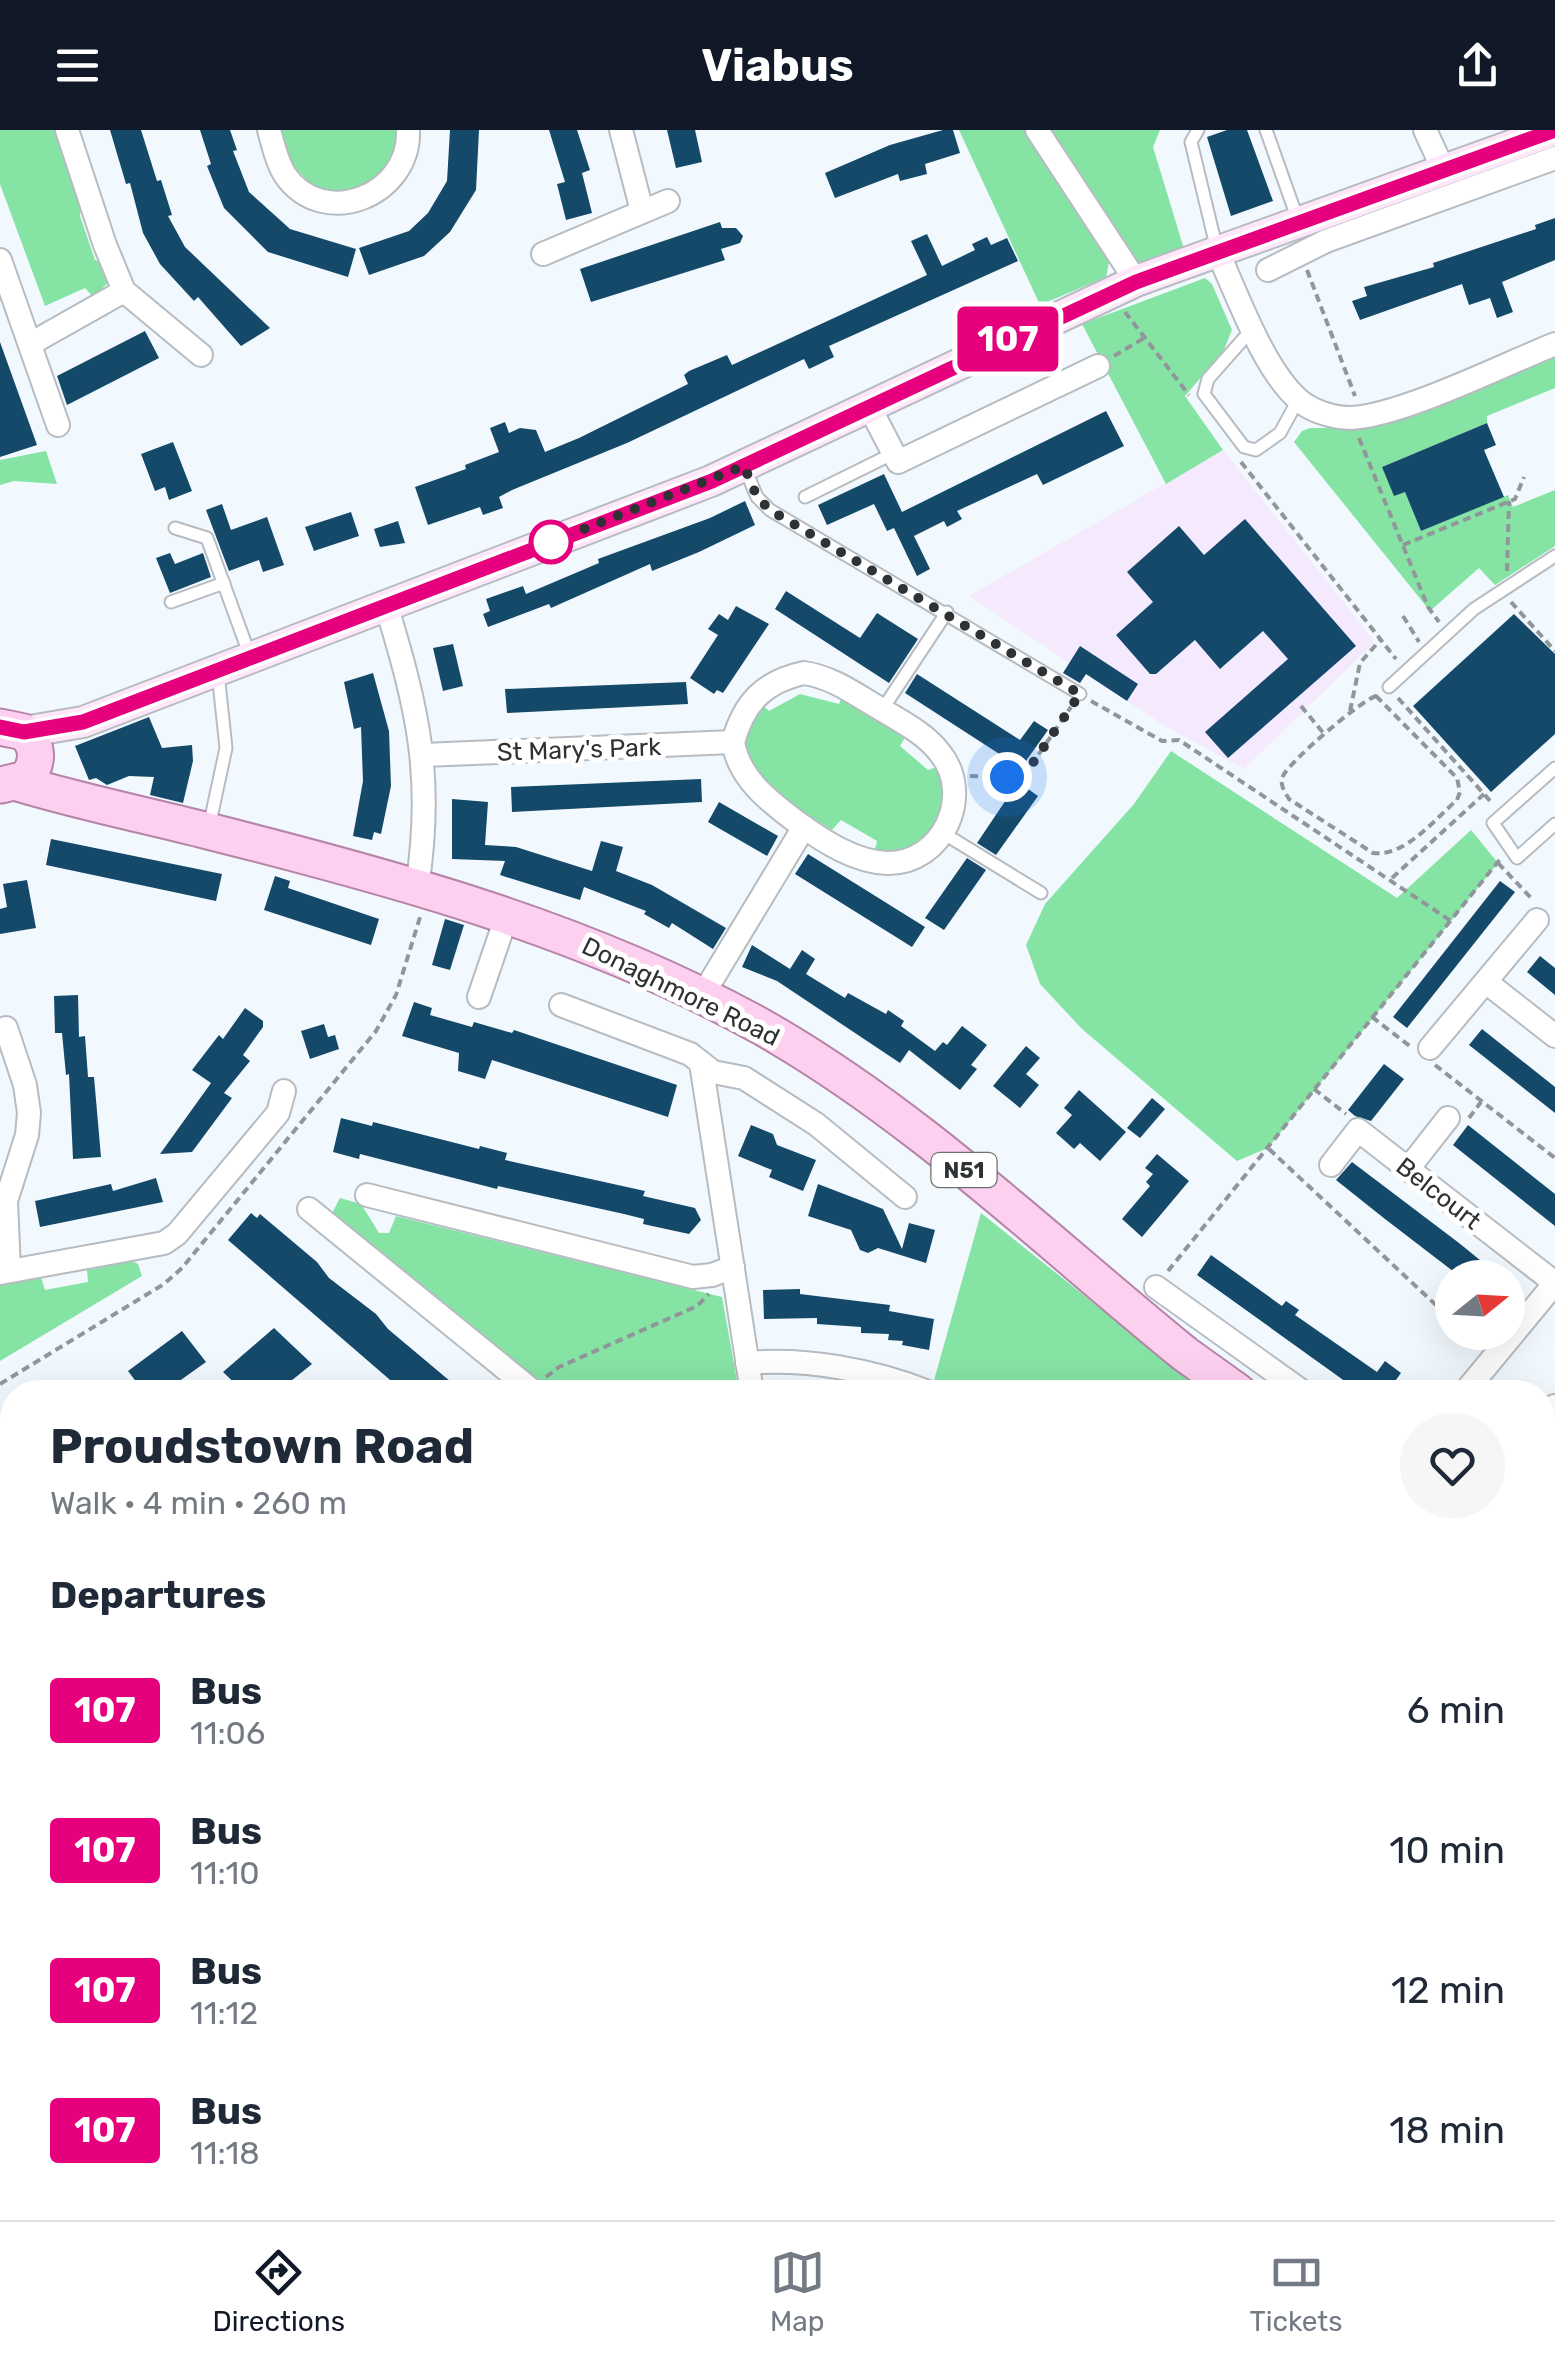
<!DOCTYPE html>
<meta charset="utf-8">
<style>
:root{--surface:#fff;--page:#f6f6f7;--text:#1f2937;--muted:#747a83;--line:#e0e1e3;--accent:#111827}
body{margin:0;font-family:Rubik,sans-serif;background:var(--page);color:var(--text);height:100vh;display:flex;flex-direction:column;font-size:38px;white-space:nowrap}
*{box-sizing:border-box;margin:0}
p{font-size:32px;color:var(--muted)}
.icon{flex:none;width:55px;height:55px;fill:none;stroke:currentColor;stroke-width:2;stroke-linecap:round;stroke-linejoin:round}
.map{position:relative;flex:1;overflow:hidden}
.sheet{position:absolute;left:0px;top:1250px;width:1555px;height:840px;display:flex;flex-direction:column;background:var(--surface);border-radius:40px 40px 0 0;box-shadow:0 10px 40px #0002}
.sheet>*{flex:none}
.badge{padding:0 20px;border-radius:8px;font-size:35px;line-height:65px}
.needle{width:65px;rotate:72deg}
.tools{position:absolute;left:1435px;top:1130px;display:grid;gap:20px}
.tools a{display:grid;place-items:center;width:90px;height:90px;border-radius:50%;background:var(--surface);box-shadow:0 10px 40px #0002;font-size:50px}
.you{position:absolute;width:50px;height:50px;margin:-25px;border:8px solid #fff;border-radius:50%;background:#1a73e8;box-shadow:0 0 0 15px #1a73e833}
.map>.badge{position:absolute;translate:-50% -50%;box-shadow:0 0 0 5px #fff}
h2{padding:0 50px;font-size:38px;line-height:90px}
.round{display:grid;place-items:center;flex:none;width:105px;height:105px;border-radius:52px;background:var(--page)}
.headline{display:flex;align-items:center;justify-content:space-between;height:170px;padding:0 50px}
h1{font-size:48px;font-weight:700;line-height:75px}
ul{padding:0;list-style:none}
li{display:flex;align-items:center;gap:30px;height:140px;padding:0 50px}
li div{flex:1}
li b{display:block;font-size:38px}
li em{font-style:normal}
li .badge{min-width:110px;font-weight:700;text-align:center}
header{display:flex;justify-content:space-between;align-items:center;height:130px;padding:0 50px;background:var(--accent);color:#fff;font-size:45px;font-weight:700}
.tabs{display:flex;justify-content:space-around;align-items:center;height:140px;border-top:2px solid var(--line);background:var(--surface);font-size:28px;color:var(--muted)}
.tabs a{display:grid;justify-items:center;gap:5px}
.tabs .on{color:var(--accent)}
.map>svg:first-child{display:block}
</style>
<header><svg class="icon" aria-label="menu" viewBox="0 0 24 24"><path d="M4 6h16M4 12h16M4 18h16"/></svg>Viabus<svg class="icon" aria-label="share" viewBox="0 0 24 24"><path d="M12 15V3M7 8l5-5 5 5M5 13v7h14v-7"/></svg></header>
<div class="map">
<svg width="1555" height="2090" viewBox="0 0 1555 2090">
<rect width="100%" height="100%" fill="#f2f9fe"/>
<path fill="#f4e9fd" d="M1223,320l152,192 -131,127 -79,-43 -196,-130z"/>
<g fill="#85e3a4">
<path d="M0,0h59l22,71 -1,15 15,44 8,2 5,21 -15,14 -8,-9 -40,18 -45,-122z"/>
<path d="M280,0h120c-14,52 -29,61 -82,62l-30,-32z"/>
<path d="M959,0h67l79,123 4,9 -3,15 -66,28z"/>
<path d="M1049,0h111l-7,17 31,102 -45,15z"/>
<path d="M1205,148l7,6 20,46 -9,22 -38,44 38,54 -57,34 -84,-160z"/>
<path d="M1555,224v34l-68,28v7l-105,44 23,25 16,39 87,-36 5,12 42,-17v56l-60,39 -16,-17 -49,43 -136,-169 8,-11 8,-3h52l29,-6z"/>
<path d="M46,321l11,33 -43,-3 -14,4v-25z"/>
<path d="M844,562l63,42 -7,12 28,24 12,-4 4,9 -2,44 -31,32 -37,3 3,-13 -36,-21 -9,10c-29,-19 -85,-44 -88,-84 0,-14 9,-31 14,-45l11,10 31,-17 39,10z"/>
<path d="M1171,621l226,147 74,-68 27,33 -230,285 -31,13 -155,-132 -42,-45 -14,-39 19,-41 89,-100z"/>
<path d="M340,1068l21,6 18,29h10l7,-17 326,81 17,95h-192l-216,-177z"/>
<path d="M981,1083l224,179h-219l-22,-10 -10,10 -21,-8z"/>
<path d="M132,1131l6,3 4,12 -142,85v-76l41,-8 4,13 43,-8 -1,-12z"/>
<path d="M676,2078h180l12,12h-182z"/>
</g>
<g fill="#15496a">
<path d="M110,0h31l16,51 4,-1 11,35 -4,1 17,31 85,81 -29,18 -43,-49 -4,4 -34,-37 -17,-31 -13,-50 -4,1z"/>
<path d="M200,0h30l7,20 -4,1 16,41 41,37 66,20 -8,28 -80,-25 -44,-44 -17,-42 4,-2z"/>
<path d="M450,0h29l-3,60 -26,42 -26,24 -55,19 -10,-27 50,-17 19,-18 19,-32z"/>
<path d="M549,0h28l13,40 -8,3 10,40 -26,7 -9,-36 8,-2z"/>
<path d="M667,0h28l7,32 -26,6z"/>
<path d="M943,0h10l7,23 -35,11 2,10 -27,7 -2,-7 -63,24 -10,-25 65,-28z"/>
<path d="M1227,0h20l26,71 -42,15 -24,-79z"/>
<path d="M1555,88v42l-53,22 11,30 -16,6 -7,-20 -21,7 -7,-21 -102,36 -8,-19 15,-5 -3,-9 70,-20 -1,-4 103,-34 -1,-4z"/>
<path d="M720,92l2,6h14l7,8 -3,7 -19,6 4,11 -134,42 -11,-33z"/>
<path d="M927,104l15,32 33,-16 -3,-6 15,-7 4,8 16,-7 11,23 -189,85 5,11 -25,12 -5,-10 -177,84 -115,47 -13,7 4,11 -20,7 -3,-8 -52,18 -13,-38 51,-18 -1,-4 34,-13 -9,-24 15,-6 4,11 11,-5 16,2 9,22 34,-14 109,-54 -4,-9 5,-4 38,-16 5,10 195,-90 -16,-34z"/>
<path d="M145,201l14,27 -92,47 -10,-29z"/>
<path d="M0,212l37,103 -37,12z"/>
<path d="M1106,281l18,35 -81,39 -6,-11 -80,37 5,8 -15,8 -3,-6 -30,15 16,33 -13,7 -23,-48 -7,3 -13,-27 -47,21 -9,-20 66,-31 18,38z"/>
<path d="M1487,293l9,22 -12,5 20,47 -83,34 -16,-39 -11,4 -12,-29z"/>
<path d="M173,312l19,49 -23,9 -4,-13 -10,4 -14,-37z"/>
<path d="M745,371l10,24 -56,27 -47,19 -2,-7 -99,44 -2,-4 -61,23 -5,-13 7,-3 -4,-12 37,-13 3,8 73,-31 -1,-4 112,-41z"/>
<path d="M222,374l9,26 36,-13 17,48 -21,7 -4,-12 -30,11 -23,-61z"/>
<path d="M351,382l8,24 -45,15 -9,-24z"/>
<path d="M1245,389l111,127 -128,112 -23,-26 83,-73 -25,-28 -43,38 -25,-29 -39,34h-6l-34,-39 37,-33 -26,-30 52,-46 25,29z"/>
<path d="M398,391l7,22 -25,4 -6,-18z"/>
<path d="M170,423l5,11 28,-11 8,24 -41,16 -14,-35z"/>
<path d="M786,461l74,47 17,-25 41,26 -29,44 -114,-74z"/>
<path d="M736,476l33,18 -46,69 -6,-3 -3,4 -24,-16 28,-43 -10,-6 11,-15 9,6z"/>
<path d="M1514,484l41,40v80l-64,58 -78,-86z"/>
<path d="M453,514l10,42 -20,5 -10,-43z"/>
<path d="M1080,516l58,38 -11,17 -41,-27 -6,9 -17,-10z"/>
<path d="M373,543l16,58 2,55 -10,48 -7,-2 -2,8 -19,-4 10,-55 -2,-54 -7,2 -10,-47z"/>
<path d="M917,544l103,66 14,-19 14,9 -27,38 -116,-75z"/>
<path d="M686,552l2,22 -181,9 -2,-24z"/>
<path d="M149,587l13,31 30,-3 1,16 -10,42 -33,-8 4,-18 -25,-1 -22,9 -11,-7 -7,2 -14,-34z"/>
<path d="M701,649l1,23 -190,10 -1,-25z"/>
<path d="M1018,652l20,14 -42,59 -19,-12z"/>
<path d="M452,669l36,3 -3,43 31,2 76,24 9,-30 22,6 -7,24 36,14 74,43 -13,21 -41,-26 -3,5 -25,-14 2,-3 -62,-24 -4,13 -80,-25 5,-14 -53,-2z"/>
<path d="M719,672l59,34 -11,20 -59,-34z"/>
<path d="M51,709l171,35 -6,27 -170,-36z"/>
<path d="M808,724l117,73 -13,20 -117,-73z"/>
<path d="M967,728l19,12 -42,60 -19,-12z"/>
<path d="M275,746l15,5 -2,7 91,31 -8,26 -107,-35z"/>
<path d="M27,750l9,48 -36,6v-25l7,-2 -4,-23z"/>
<path d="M1500,751l15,11 -108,136 -14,-11z"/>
<path d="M445,789l19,6 -14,45 -18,-5z"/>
<path d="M752,815l38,24 12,-19 13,9 -9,15 39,24 3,-5 38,21 2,-4 16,11 -3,5 34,25 8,-9 4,3 15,-19 25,19 -16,20 6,4 -17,21 -51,-40 -9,13 -123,-82 -35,-14z"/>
<path d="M1540,826l15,12v27l-28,-23z"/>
<path d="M78,865l1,42 6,-1 3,41h6l7,80 -28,2 -4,-85 -3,1 -4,-42h-7l-1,-37z"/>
<path d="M414,872l18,6 -2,7 42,12 2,-5 38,11 2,-3 163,55 -9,32 -176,-57 -7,19 -27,-8 1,-18 -57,-17z"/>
<path d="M245,878l18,13v6l-20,28 7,6 -26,32 8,5 -40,54 -32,2 51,-71 -19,-13 27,-35 4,4z"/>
<path d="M324,894l4,13 7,-2 4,14 -29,10 -9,-28z"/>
<path d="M1482,899l73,58v26l-86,-68z"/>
<path d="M1026,916l14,12 -14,16 13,11 -19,23 -27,-22z"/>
<path d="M1384,934l20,15 -33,42 -16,-5 -7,-6z"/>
<path d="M1079,960l47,42 -26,29 -20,-18 -6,6 -18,-16 16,-18 -8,-7z"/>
<path d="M1152,968l13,11 -25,29 -13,-10z"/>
<path d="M341,988l31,8 1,-4 106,27 1,-3 27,7 -2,7 140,31 -2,5 52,12 6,12 -12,14 -46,-10 1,-5 -20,-5 -126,-28 -1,3 -137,-35 -1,5 -26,-7z"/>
<path d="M751,995l22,9 4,11 39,15 -13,31 -34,-14 3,-7 -34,-14z"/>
<path d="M1468,995l87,69v32l-102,-81z"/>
<path d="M1157,1024l32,27 -47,56 -20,-18 28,-33 -4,-4 7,-8 -8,-6z"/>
<path d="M1352,1032l107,81 43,35h-40l-77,-59 -49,-39z"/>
<path d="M156,1048l7,24 -123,25 -5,-26 76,-17 2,7z"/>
<path d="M818,1054l65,25 19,40 7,-26 26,7 -9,33 -48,-15 -10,5 -8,-3 -9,-20 -43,-14z"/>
<path d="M251,1083l6,5 3,-4 57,48 12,16 47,36 12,15 75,63h-59l-176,-152z"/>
<path d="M1211,1125l71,51 4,-5 13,9 -4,5 82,57 8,-11 16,12 -8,11 13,8h-46l-163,-117z"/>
<path d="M800,1159v5l90,11 -1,6 45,8 -5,31 -27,-5 1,-4 -15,-1 1,-6 -28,-1v-6l-44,-3v-6l-53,1 -1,-29z"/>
<path d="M274,1198l38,36 -26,21 7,7h-49l-21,-20z"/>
<path d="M182,1201l24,31 -42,30h-20l-16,-21z"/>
</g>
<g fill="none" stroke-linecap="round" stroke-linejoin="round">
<defs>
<g id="service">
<path d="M1198,0l-7,12 26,108"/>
<path d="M1266,0l32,90"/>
<path d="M1253,198l-45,51 -4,15 40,53 12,3 24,-17 18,-33"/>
<path d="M744,336l13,31 13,13 310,184"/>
<path d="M805,367l89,-44"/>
<path d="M175,398l32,10 43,118"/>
<path d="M171,472l53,-19"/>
<path d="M1389,557l85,-78 81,-53"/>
<path d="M882,580l65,-98"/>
<path d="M1555,638l-62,55 24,35 38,-34"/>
<path d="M209,697l17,-79 -8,-75"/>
<path d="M943,703l98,60"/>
</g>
<g id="minor">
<path d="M67,0l38,115 19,46 77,64"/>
<path d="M269,0c4,15 8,32 16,45 39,56 126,20 123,-45"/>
<path d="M621,0l21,81"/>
<path d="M1037,0l99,151"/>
<path d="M1425,0l19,41"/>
<path d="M1218,123c20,43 46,118 82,148 13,11 35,17 51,17 50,-2 154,-54 204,-74"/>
<path d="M543,124l125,-53"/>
<path d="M0,130l58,165"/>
<path d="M1268,140l58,-29 229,-83"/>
<path d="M30,214l94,-53"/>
<path d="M869,276l29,56 200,-96"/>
<path d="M386,475c32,104 48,173 31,282"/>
<path d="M804,543c28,4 51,21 75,35 21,13 46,25 61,45 34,42 3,111 -53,110 -32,-1 -64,-22 -89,-40 -28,-21 -59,-44 -65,-81 11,-39 30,-60 71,-69z"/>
<path d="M424,625l309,-13"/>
<path d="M1486,852l69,54"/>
<path d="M702,866l102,-169"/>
<path d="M479,867l28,-82"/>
<path d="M561,875l129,49 23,18 31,6 72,46 89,73"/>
<path d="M6,898l19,57 4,28 -2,22 -21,66 3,70"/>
<path d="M1430,918l107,-128"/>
<path d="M701,933l51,329"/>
<path d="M1331,1035l27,-35 197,153"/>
<path d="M1408,1039l40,-51"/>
<path d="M367,1065l326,82 19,-2 21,-8"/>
<path d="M309,1079l225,183"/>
<path d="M0,1143l164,-30 13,-9 101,-121 6,-22"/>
<path d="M1156,1157l147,105"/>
<path d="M747,1233c60,-5 126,7 181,29"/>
<path d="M1465,1262l90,-109"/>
<path d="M1542,1293l13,-17"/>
<path d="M1542,1306l13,10"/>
<path d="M0,1407l12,-6"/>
<path d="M1542,1533l13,9"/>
<path d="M0,1555l12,21"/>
<path d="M0,1978l12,23"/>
<path d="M54,2078l6,12"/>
<path d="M317,2078l8,12"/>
<path d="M395,2078l17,12"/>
<path d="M666,2078l8,12"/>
<path d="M868,2078l12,12"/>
<path d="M230,2090l16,-12"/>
<path d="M339,2090l25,-12"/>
</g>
<path id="secondary" d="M24,602l59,-10 628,-241 425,-200 419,-151"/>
<g id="primary">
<path d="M0,597l24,5c15,14 15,31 2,47l-25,6"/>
<path d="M18,653c63,19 127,32 190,48 191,48 381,100 554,196 155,88 285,215 423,327l53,38"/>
<path d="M1542,1478l13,9"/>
</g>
</defs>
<use href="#service" stroke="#b6bcc1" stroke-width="15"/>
<use href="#minor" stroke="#b6bcc1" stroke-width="26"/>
<use href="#secondary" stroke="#b6bcc1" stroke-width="34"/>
<use href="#primary" stroke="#b584a8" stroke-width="39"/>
<g stroke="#91969a" stroke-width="4" stroke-dasharray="8 5" stroke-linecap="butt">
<path d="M1307,140l48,126"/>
<path d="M1125,182l64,83"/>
<path d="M1114,226l30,-18"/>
<path d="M1359,308l69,169 11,15"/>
<path d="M1241,332l155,197"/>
<path d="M1403,415l112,-46 9,-22"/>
<path d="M1507,441l2,-70"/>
<path d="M1511,472l44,49"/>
<path d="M1403,486l16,26"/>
<path d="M1376,566l81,82 3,14 -3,8c-23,20 -52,57 -84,53l-84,-54c-4,-7 -10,-14 -6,-23 6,-14 77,-75 93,-80z"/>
<path d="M1398,568l94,105"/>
<path d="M1091,571l71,40 17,-1 272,181"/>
<path d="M1301,576l24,29"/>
<path d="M1350,581l10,-48 21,-24"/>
<path d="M970,646l37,1 21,-7 43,-63"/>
<path d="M1498,733l35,37"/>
<path d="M1392,748l92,-84"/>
<path d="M1372,887l39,30"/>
<path d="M1435,935l120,93"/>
<path d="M1314,959l32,25"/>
<path d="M1469,988l12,-16"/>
<path d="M1269,1019l183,171"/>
<path d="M1168,1141l333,-413"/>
<path d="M1466,1202l13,12"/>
<path d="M546,1247l13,-10 138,-61 12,-12"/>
<path d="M0,1254l164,-100 18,-16 194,-237 20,-36 25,-81"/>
</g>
<use href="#service" stroke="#fff" stroke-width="11"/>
<use href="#minor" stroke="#fff" stroke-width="22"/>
<use href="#secondary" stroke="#fee7f8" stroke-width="30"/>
<use href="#primary" stroke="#fed0f0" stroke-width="35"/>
</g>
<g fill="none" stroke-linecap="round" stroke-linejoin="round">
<defs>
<path id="line" d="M0,597l24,5 59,-10 629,-241 424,-199 419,-152"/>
</defs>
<use href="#line" stroke="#fff" stroke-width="22"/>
<use href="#line" stroke="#e6007e" stroke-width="15"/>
<path stroke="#2f3234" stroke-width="10" stroke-dasharray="0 18" d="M551,412l193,-76 13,31 13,13 310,184 -52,76 -21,7"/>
</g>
<circle fill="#fff" stroke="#e6007e" stroke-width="5" cx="551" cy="412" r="20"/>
<g text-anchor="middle" stroke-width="10" stroke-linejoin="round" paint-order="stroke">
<rect fill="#fff" stroke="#6d7071" stroke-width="2.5" x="931.5" y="1023" width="65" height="34" rx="8"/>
<g font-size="22" font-weight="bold" fill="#2f3234">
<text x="964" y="1048">N51</text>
</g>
<g font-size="25" fill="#2f3234" stroke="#fff">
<text transform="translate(579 619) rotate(-2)" y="9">St Mary's Park</text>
<text transform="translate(681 861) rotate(26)" y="9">Donaghmore Road</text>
<text transform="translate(1439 1063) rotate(38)" y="9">Belcourt</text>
</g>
</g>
</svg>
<div class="tools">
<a><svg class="needle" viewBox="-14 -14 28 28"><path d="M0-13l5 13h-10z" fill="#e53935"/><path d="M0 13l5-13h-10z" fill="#747a83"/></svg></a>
</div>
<div class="you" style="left:1007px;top:647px"></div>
<b class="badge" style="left:1008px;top:209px;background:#e6007e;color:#fff">107</b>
<section class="sheet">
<div class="headline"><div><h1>Proudstown Road</h1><p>Walk · 4 min · 260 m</p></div><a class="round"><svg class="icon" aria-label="heart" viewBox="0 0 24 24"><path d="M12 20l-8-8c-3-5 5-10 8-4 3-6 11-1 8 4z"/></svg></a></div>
<h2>Departures</h2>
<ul>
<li><span class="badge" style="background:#e6007e;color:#fff">107</span><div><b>Bus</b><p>11:06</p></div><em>6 min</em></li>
<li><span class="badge" style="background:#e6007e;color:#fff">107</span><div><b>Bus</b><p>11:10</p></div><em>10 min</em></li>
<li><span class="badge" style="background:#e6007e;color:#fff">107</span><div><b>Bus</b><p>11:12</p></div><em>12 min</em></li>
<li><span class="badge" style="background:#e6007e;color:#fff">107</span><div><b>Bus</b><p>11:18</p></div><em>18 min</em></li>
</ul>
</section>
</div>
<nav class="tabs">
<a class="on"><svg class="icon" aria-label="directions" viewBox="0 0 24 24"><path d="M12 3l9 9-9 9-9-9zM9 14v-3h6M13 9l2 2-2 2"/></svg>Directions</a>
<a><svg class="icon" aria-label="map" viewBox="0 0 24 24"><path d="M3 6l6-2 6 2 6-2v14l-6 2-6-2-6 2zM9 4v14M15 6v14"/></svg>Map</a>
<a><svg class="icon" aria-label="tickets" viewBox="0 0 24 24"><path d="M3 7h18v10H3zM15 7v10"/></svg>Tickets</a>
</nav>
